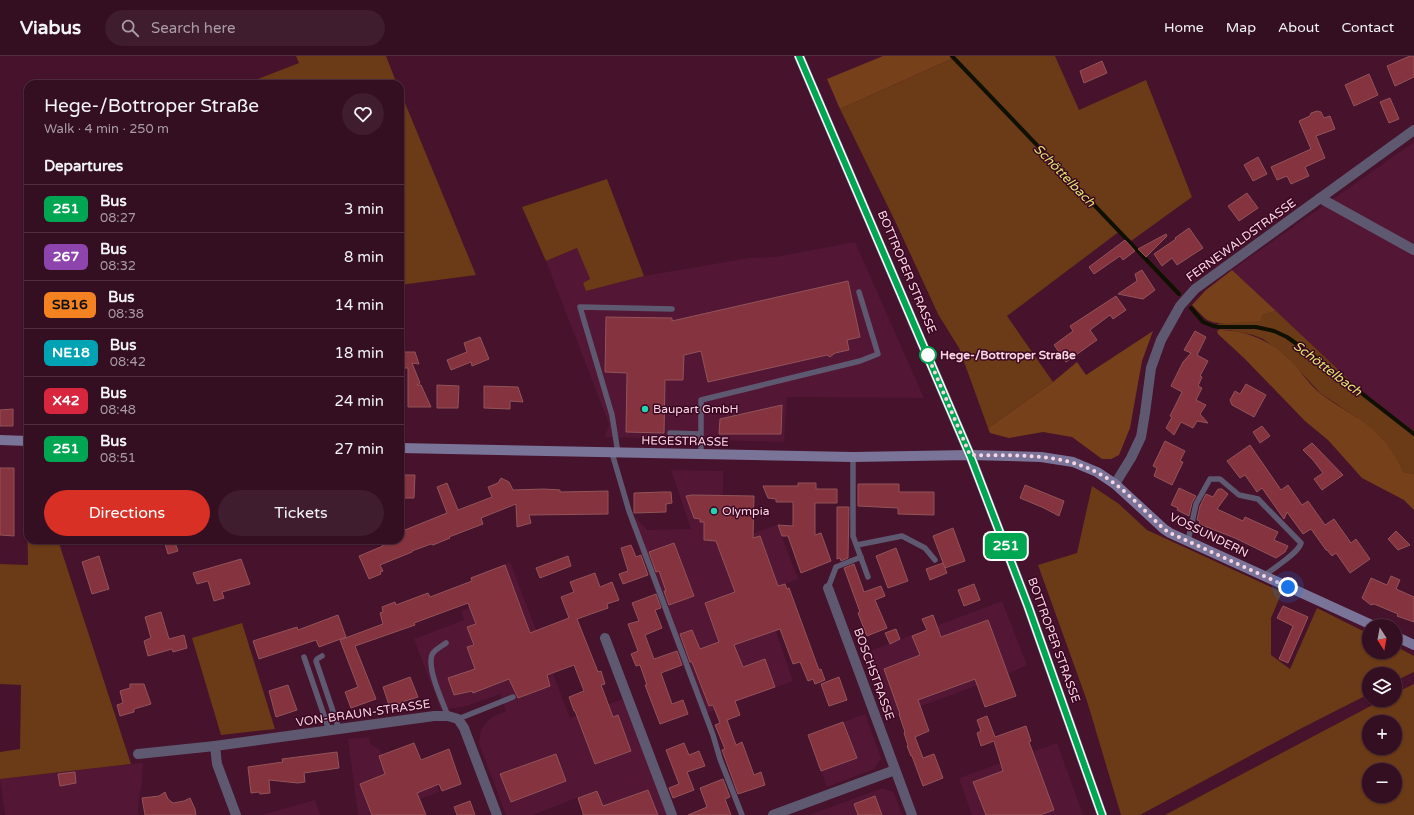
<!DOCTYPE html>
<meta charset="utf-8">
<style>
:root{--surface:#340e21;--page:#3f1c2e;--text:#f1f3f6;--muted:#a99ca5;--line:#4e2e3f;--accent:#d93025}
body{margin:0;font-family:"Varela Round",sans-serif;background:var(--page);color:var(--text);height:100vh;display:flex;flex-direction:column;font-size:15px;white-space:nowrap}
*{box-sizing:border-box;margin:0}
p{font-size:13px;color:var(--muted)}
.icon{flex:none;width:22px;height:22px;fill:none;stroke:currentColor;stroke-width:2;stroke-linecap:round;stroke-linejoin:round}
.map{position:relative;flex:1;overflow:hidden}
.panel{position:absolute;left:24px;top:24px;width:380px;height:464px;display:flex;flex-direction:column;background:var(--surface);border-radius:12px;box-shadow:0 1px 3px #0004,0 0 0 1px var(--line)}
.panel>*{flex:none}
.badge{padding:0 8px;border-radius:6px;font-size:14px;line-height:26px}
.needle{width:26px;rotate:169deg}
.controls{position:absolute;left:1362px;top:563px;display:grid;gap:8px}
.controls a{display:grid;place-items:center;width:40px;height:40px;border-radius:50%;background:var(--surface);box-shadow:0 1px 3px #0004,0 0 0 1px var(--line);font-size:20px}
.you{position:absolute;width:20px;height:20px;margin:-10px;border:3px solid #fff;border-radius:50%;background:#1a73e8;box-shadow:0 0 0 6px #1a73e833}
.map>.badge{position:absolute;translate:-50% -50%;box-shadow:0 0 0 2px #fff}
h2{padding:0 20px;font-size:15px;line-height:36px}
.round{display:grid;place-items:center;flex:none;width:42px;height:42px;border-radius:21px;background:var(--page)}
.headline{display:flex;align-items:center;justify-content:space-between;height:68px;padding:0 20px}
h1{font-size:19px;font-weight:600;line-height:30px}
.primary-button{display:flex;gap:8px;margin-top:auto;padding:8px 20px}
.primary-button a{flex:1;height:46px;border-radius:24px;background:var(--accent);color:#fff;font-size:16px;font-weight:600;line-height:46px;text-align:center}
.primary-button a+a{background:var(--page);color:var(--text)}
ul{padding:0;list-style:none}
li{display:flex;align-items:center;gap:12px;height:48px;padding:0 20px;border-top:1px solid var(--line)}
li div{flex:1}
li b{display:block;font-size:15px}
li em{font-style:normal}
li .badge{min-width:44px;font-weight:700;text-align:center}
header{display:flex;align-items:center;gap:24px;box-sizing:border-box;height:56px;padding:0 20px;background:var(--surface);border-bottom:1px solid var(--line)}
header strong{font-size:19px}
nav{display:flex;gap:22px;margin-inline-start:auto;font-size:14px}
.search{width:280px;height:36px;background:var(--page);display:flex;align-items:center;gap:10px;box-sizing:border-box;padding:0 14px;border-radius:22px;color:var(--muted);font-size:15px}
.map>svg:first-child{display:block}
</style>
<header>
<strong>Viabus</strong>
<div class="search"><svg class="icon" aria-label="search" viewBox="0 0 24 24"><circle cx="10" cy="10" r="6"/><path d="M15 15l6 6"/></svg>Search here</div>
<nav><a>Home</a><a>Map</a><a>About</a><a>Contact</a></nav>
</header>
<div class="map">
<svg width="1414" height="759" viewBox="0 0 1414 759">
<rect width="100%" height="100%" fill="#46122c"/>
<g fill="#531735">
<path d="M1414,86v289l-51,-38 -131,-123z"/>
<path d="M855,186l69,156 -137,-1 -3,45 -179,-5 4,-13 -63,-163 31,-13 13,31 -7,4 3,8 58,-15 105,-18 26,-1z"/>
<path d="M671,414l52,1v25l9,45 45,-16 21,54 -46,17 21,27 20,58 -91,34 -73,-194 7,-3 11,12 44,-1z"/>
<path d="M510,506l60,156 53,-19 44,116h-60l-10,-25 -64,25h-27l-27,-71 2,-14 6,-8 5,-5 14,-6 -6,-17 -33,12 -26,4 -27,-71 50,-19 -3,-9 19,-7 -10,-27z"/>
<path d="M1002,545l25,64 -24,11 -117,43 -24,-65z"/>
<path d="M865,658l16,44 -7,11 -47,18 -19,-52z"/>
<path d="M369,681l1,7 9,5 3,6 32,-12 7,17 16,19 2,5 -2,1 2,7 -19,7 6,16h-68l-10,-76z"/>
<path d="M1057,687l26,72h-111l-13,-37z"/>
<path d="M143,707l-1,20 -4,19v13h-133l-5,-36z"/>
<path d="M883,732l11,5 8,22h-93z"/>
<path d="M315,744l5,15h-58z"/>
</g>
<g fill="#6b3a16" fill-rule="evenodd">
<path d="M296,0h90l11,28h-152l54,-21z"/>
<path d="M958,0h97l24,54 67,-30 46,117 -61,44 -11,-10 -113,85 46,66 -65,46 -29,-80 -21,-34 -42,-91 -56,-114z"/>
<path d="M400,35l76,184 -76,10z"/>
<path d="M607,123l37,97 -58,15 -3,-8 7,-4 -13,-31 -31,13 -24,-54z"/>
<path d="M1276,255l87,82 51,38v43l-10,-2 -22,-33 -26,-22 -36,-24 -33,-36 -24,-18 -10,-4 -24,-5h-10l-2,-6 31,-4 11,1 3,-6z"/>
<path d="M26,398h2v86h30l73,224 -131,15v-27l20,-3 1,-64 -21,-1v-120l28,1z"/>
<path d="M1092,430l27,18 28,26 135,62 -11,26v37l19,14 27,-61 52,26v18h26v-6l19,10v16l-19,9v-7h-26v20l-69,35 -160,86h-19l-34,-114 -49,-136 39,-12z"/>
<path d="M242,567l33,106 -54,6 -29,-97z"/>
<path d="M1414,628v131h-249l217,-115h13v-7zM1369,666h26v26h-26zM1369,714h26v26h-26z"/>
</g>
<g fill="#76411a">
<path d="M883,0h75l-118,53 -13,-30z"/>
<path d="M1232,214l44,41 -14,4 -2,6c-16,-1 -41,7 -54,-2 -5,-4 -10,-10 -14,-14l14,-15z"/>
<path d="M1219,274c26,0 50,10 69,28 12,11 20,26 33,36 20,15 45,26 61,45 9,9 15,22 22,33l10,2v36l-10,-10 -42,-22 -34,-38 -23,-19 -61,-63 -26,-24 -1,-3z"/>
<path d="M1153,275l-11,30 -12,67 -11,27 -8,4h-9l-30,-22 -29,-5 -34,6 -19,-5 -2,-5 65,-46 24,-20 9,13z"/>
</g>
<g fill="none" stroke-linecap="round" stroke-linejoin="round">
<g stroke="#0f1000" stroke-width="4">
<path d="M952,0l227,238"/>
<path d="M1191,252l12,14 10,4 6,1h37l18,4 13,6 28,20 99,77"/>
</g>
</g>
<g fill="#85333f" stroke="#925359">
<path d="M1410,0h4v21l-19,9 -8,-20z"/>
<path d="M1102,5l5,12 -23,10 -4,-12z"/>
<path d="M1369,18l9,21 -24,11 -9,-21z"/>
<path d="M1390,42l9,21 -10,4 -9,-21z"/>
<path d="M1317,55l4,1 3,6 6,-2 5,13 -19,7 9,22 -20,9 4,9 -18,8 -4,-8 -10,4 -6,-13 40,-18 -12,-28 11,-5 1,-3z"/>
<path d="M1258,101l9,17 -14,7 -9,-16z"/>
<path d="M1247,137l11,15 -19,13 -11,-15z"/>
<path d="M1189,172l14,20 -26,17 -5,-7 -10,8 -8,-12 22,-15 -1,-1z"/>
<path d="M1166,178l1,2 -21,21 -8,-8z"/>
<path d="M1125,184l10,11 -12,9 -3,-4 -26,18 -5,-7z"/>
<path d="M1142,214l13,20 -12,9 -25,-5 19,-13 -2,-7z"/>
<path d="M848,225l12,56 -13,3 2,10 -14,3 -5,4 -3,-2 -119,27 -7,-31 -17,4 -1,25h-18l-1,53 -38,-1 1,-59 -22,-1 1,-55 66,1v3z"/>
<path d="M1116,240l10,14 -13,9 -3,-4 -20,15 7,10 -31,22 -12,-17 19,-14 -3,-5z"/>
<path d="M1195,275l11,6 -9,18 11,6 -8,15 2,1 -4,9 4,2 -6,12 10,5 -6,9 8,9 -11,-2 -4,7 -12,-6 -7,13 -8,-7 6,-11 -2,-1 12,-24 -11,-6 12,-24 8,-9 -7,-3z"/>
<path d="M480,281l9,22 -17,7 -1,-4 -20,8 -4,-10 20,-8 -3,-9z"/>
<path d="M400,296h15l4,12 -7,-1 8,20 -3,2h4l10,22h-23v-39h-8z"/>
<path d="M1246,328l20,11 -12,22 -22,-12 -2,-5 5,-9 5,3z"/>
<path d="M437,329l22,1 -1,22h-21z"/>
<path d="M484,330l34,1 5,15 -13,-1v8l-26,-1z"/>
<path d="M782,349l-1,29h-62l1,-15z"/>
<path d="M13,353v17h-13v-16z"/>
<path d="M1262,370l8,10 -10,7 -7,-11z"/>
<path d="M1165,385l20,10 -5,10 3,1 -11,23 -18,-9 3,-8 -4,-2z"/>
<path d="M1312,387l31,32 -21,15 -8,-11 9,-6 -10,-13 -10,-10z"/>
<path d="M1250,389l31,45 7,-5 14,20 6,-4 17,24 9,-6 17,24 5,-4 14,20 -20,14 -14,-20 -4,3 -5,-6h-1l-15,-21 -8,5 -16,-22 -3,7 -22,-31 -5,4 -12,-17 -5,3 -13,-17z"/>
<path d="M0,412h14v68l-14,-1z"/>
<path d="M402,419h13l-1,23h-12z"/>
<path d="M501,422l8,4 4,8 31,-1 16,1v2l48,-1v23l-79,1 2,8 -14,4 -1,-23 -35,14 2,6 -34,13 1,1 -17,7 -2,-1 -19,7v1l-32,13 3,6 -3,1 1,2 -12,5 -10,-23 24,-10 -3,-6h20v-8l47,-19 -10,-26 10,-4 11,27 34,-13 -4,-10 10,-4z"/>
<path d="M798,427h18v6h21v14h-22v32l6,-2 10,28 -30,12 -13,-37h-6l-4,-11 15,1v-24h-17v-3l-8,-1 -5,-12h35z"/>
<path d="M858,428h41v8h35v23l-36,-1v-6l-40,-2z"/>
<path d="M1025,429l39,16 -5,15 -15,-8 -24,-10z"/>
<path d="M1179,432l17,8 -4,7 -3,13 -12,-6 1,-2 -7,-3z"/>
<path d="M1218,433h4l6,5 -11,15 26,12 2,-4 33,15 -4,8 14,6 -3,6 -9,6 -41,-20 -36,-14 1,-3 -3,-1 3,-14 6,-12 7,3z"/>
<path d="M663,436h8l1,11 -6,1v8l-32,1v-20z"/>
<path d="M692,439l62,1 -1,42 7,-2 18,50 7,-2 2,5 2,-1 30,82 2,-1 4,11 -10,4 -2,-5 -5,2 -8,-19 -7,2 -13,-35 -46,16 9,22 22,-8 10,28 -40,14 5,14 -13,5 9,25 6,-3 12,33 7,-3 4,13 -27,9 -16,-44 3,-1 -10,-24 5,-2 -7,-18 -4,1 -17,-44h-2l-10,-28 12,-4 8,19 19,-7 -14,-39 30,-11 -19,-51 -12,-1v-18h-4v-3l-6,-1 -8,-22z"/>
<path d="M837,451h12l-1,51 -7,3 -1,-3 -3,1z"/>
<path d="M953,472l12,33 -20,7 -12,-32z"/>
<path d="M1396,475l14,14 -12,5 -10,-11z"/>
<path d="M164,484h10l4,11 -10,3z"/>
<path d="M674,487l20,53 -25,9 -5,-14h2l-7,-20 -3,1 -7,-20z"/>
<path d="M631,489l5,12 5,-2 7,20 -25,9 -4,-10 9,-3 -7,-23z"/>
<path d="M896,492l12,33 -20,7 -12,-32z"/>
<path d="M99,500l10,33 -17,5 -10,-32z"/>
<path d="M568,500l3,10 -31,12 -4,-10z"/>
<path d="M241,503l9,25 -28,8 2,6 -10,3 -6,-20 -11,3 -4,-11z"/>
<path d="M943,507l4,10 -17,7 -4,-11z"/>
<path d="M854,508l10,28 17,-6 4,10 -10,4 12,28 -20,8 -9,-23 2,-1 -16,-44z"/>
<path d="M505,509l25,68 39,-15 -8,-21 13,-5 -4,-10 25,-9 5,14 12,-5 7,18 -12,4 1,4 -31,11 21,53 3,-1 4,13 -4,1 12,32 5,-2 13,36 -36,13 -20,-53h-1l-5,-14 15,-6 -10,-26 -27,10 3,11 -32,12 -9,-19 -36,14 -1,-2 -18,4 -6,-17 27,-9 -8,-22 7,-2 -7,-18 9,-3 -8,-21 -54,20 1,2 -60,21 21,53 -25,9 -6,-16 13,-5 -18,-47 43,-16 -3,-11 3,-1 -1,-5 13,-5 1,3 32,-12 2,4 42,-16 -1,-3z"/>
<path d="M1391,520l9,4 -4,9 18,8v25l-17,-6 1,-2 -24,-10 -3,1 -9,-7 9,-20 16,7z"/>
<path d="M974,528l6,16 -16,6 -6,-16z"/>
<path d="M656,538l5,14 -6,2 7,18 -17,7 9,24 23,-8 5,14 -21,8 11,31 11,-4 5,14 -28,10 -15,-39h2l-7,-20 -4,1 -5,-12 7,-3 -10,-27 11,-3 -7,-18z"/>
<path d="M1283,550l25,11 -20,46 -9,-4 14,-33 -16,-8z"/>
<path d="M161,556l8,27 15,-4 3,13 -14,4 -1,-3 -24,7 -4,-15 7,-3 -6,-21z"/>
<path d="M338,559l8,22 -27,10 -3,-7 -57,19 -6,-18 44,-14 1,3z"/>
<path d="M933,559l8,22 47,-17 28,76 -31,11 -10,-28 -57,21 11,31 -14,6 8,21 11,-4 9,24 -20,8 -11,-30h-1l-4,-10 1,-1 -4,-12 1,-1 -6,-18h1l-16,-45 36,-14 -8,-19 15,-6 -5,-11z"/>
<path d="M896,573l4,10 -10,5 -5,-11z"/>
<path d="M410,621l8,20 -13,4 -15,7 -7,-21z"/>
<path d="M839,621l8,23 -18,6 -8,-22z"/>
<path d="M130,628h14l7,20 -17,5v3l-14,4 -3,-11 6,-2 -3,-12 10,-3z"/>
<path d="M288,629l9,25 -21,7 -7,-26z"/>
<path d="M987,660l8,21 31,-11 5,15 -2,1 25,68 -14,5h-54l-13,-33 30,-11 -9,-30 -13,5 -4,-13 4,-2 -4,-11z"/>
<path d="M843,666l14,36 -36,13 -13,-36z"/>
<path d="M414,687l7,17 28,-11 12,35 -19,7 -3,-7 -22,9 9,22h-54l-12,-31 25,-10 -6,-18z"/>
<path d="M684,687l5,12 10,-4 6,15 -18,6 7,18 -21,8 -4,-10 10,-4 -13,-34z"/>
<path d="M337,696l2,16 -35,5 1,9 -7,1 -29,-3 1,13 -10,1 -1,-2 -8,1 -3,-26 35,-5 -1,-3z"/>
<path d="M556,698l10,27 -55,21 -11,-28z"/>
<path d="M75,716l1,11 -16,3 -2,-12z"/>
<path d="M723,723l7,18 -5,2 6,16h-43l19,-8 -7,-19z"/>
<path d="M648,734l10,25h-75v-2l-5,-15 19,-7 6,15z"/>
<path d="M165,736l3,7 5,4 11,-2 6,-3 5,11 1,6h-51l-3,-17 17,-2z"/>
<path d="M875,740l7,19h-24l-4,-11z"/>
<path d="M470,745l5,14h-18l-3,-8z"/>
</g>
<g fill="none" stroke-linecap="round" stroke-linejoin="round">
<g stroke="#5e5971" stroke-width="5.5">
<path d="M670,377l30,1"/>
<path d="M612,397l17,58 84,224 7,24 22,56"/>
<path d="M618,397l-6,-38 -32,-108 92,2"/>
<path d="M701,398v-54l159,-39 18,-7 -19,-62"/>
<path d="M853,401v79l15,41"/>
<path d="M1188,485l8,-37 14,-25h10l19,16 19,4 43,44c-3,11 -28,25 -37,33"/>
<path d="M857,489l45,-9 23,12 10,12"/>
<path d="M828,532l8,-21 25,-10"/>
<path d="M446,587c-4,3 -10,6 -13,10 -8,12 10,50 15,63"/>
<path d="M322,600l-5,3 -1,2 23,68"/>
<path d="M304,601l25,73"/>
<path d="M458,663l55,-22"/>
</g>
<g stroke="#5e5971" stroke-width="10">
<path d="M1320,142l94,52"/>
<path d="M1115,428l16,-26 10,-21 4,-24 6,-45 10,-28 19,-34 15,-17 219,-159"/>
<path d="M828,532l84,227"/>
<path d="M605,582l67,177"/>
<path d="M138,698l77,-8"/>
<path d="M236,759l-19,-51 -2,-18 219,-30h14l10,3 6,9 33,87"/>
<path d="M773,759l122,-45"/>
</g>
<g stroke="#7b7499" stroke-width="10">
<path d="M799,0l171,399 58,151 74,209"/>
<path d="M0,384l28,1"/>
<path d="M400,392l453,9 117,-2 71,2 32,5 24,10 18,12 49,45 6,4 204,93"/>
<path d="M1395,580l19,9"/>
</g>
</g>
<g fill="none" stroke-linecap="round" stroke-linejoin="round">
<defs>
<path id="line" d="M799,0l171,399 58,151 74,209"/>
</defs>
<use href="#line" stroke="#fff" stroke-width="9"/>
<use href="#line" stroke="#00a651" stroke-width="6"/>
<path stroke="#f8d5e2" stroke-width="4" stroke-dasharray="0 7.2" d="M928,299l-1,-1 43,101c42,1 88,-3 126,17 25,12 47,38 68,57l6,4 118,54"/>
</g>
<circle fill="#fff" stroke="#00a651" stroke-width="2" cx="928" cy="299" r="8"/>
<g fill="#21d5b0" stroke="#3b0722" stroke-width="1.5">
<circle cx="645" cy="353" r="4"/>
<circle cx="714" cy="455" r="4"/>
</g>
<g text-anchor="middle" stroke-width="3" stroke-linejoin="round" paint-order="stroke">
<g font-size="12" fill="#f8d5e2" stroke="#3b0722">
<text transform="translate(1241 184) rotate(-36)" y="4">FERNEWALDSTRASSE</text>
<text transform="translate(907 216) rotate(67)" y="4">BOTTROPER STRASSE</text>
<text transform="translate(685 385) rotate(1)" y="4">HEGESTRASSE</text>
<text transform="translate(1209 479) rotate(26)" y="4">VOSSUNDERN</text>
<text transform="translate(1054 584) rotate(70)" y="4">BOTTROPER STRASSE</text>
<text transform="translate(874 618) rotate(70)" y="4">BOSCHSTRASSE</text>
<text transform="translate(363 657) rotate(-8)" y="4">VON-BRAUN-STRASSE</text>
</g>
<g font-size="12" font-weight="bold" fill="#f8d5e2" stroke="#3b0722" text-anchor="start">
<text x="940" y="303">Hege-/Bottroper Straße</text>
</g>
<g font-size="12" fill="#f8d5e2" stroke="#3b0722" text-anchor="start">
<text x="653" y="357">Baupart GmbH</text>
<text x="722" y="459">Olympia</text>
</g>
<g font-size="13" font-style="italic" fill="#dde771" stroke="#3b0722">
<text transform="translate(1065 119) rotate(46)" y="5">Schöttelbach</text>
<text transform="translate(1328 312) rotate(37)" y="5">Schöttelbach</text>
</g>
</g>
</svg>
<div class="controls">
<a><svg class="needle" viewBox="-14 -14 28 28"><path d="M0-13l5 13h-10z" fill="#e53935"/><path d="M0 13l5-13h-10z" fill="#a99ca5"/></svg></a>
<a><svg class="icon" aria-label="layers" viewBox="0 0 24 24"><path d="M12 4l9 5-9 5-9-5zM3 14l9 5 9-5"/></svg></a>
<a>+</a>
<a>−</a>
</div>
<div class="you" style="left:1288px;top:531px"></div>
<b class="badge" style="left:1006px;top:490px;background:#00a651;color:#fff">251</b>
<section class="panel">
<div class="headline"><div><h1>Hege-/Bottroper Straße</h1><p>Walk · 4 min · 250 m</p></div><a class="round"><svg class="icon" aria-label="heart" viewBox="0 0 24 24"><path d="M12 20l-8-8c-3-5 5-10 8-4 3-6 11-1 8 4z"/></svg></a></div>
<h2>Departures</h2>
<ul>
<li><span class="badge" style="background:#00a651;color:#fff">251</span><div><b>Bus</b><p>08:27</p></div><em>3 min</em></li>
<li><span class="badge" style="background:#8e44ad;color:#fff">267</span><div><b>Bus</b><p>08:32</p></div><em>8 min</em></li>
<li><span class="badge" style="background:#f58220;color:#111">SB16</span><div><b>Bus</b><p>08:38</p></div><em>14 min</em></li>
<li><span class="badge" style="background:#00a3b4;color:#fff">NE18</span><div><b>Bus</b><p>08:42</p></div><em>18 min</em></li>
<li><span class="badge" style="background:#d7263d;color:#fff">X42</span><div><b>Bus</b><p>08:48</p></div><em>24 min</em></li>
<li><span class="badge" style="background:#00a651;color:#fff">251</span><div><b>Bus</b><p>08:51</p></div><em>27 min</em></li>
</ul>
<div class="primary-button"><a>Directions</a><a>Tickets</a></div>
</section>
</div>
